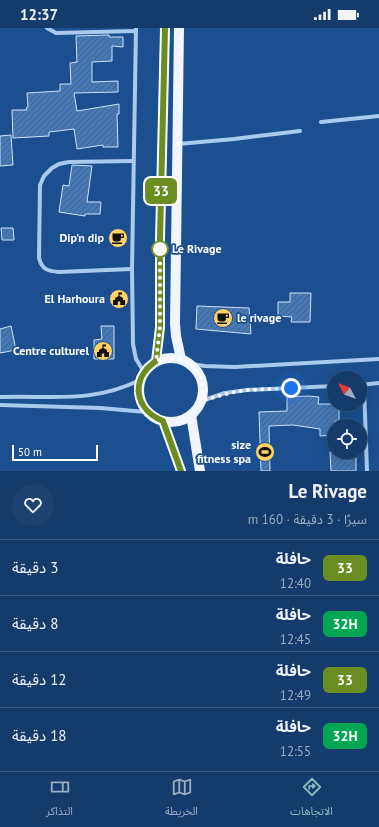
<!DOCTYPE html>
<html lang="ar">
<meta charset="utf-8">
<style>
:root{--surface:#143b6b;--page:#1d4271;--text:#f1f3f6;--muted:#9dadc1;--line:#33557e;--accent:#8bbbb9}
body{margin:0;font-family:"PT Sans","Noto Sans Arabic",sans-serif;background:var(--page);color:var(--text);direction:rtl;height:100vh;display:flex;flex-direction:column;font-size:15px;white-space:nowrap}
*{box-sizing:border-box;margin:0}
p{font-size:13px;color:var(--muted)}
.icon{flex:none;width:22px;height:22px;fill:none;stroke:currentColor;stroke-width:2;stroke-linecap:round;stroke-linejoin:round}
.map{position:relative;height:443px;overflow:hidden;direction:ltr}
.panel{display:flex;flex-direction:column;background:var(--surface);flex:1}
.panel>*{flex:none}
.badge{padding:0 8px;border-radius:6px;font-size:14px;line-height:26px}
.needle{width:26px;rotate:311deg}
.buttons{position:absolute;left:327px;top:343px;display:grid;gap:8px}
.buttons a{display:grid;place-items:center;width:40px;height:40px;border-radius:50%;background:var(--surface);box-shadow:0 4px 16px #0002,0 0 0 1px var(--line);font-size:20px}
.scale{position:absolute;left:12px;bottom:10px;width:86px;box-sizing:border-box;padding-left:4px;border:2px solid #fff;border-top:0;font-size:11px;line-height:14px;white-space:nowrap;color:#fff;-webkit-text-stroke:3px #1b4f8f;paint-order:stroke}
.you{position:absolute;width:20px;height:20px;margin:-10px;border:3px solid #fff;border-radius:50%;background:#1a73e8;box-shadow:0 0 0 6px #1a73e833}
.map>.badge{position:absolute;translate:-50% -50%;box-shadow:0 0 0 2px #fff}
.round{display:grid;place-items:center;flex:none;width:42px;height:42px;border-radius:21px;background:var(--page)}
.headline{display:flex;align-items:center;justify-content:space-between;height:68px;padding:0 12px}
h1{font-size:19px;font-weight:700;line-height:30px}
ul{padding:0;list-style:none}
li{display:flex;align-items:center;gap:12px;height:56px;padding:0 12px;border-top:1px solid var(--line)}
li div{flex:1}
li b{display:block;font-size:15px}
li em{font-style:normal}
li .badge{min-width:44px;font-weight:700;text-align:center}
.status{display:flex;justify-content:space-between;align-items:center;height:28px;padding:0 20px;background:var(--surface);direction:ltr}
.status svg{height:11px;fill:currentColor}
.dock{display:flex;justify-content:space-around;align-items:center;height:56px;border-top:1px solid var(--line);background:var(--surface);font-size:11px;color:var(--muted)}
.dock a{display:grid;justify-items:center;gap:2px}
.dock .selected{color:var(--accent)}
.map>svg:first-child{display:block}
</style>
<div class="status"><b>12:37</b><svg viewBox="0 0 49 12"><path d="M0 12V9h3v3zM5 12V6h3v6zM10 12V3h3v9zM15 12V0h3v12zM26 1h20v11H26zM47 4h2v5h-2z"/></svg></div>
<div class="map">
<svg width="379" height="443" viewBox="0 0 379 443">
<defs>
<pattern id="building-hatch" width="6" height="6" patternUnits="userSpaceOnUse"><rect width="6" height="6" fill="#4478b7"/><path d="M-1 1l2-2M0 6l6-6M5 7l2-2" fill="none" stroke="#486282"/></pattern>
</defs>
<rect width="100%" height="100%" fill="#1b4f8f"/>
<g fill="url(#building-hatch)" stroke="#cfe3fa">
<path d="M109,7v2h14v10l-11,-1v15l-20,1v20l26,-1v11l-44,1 3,18 42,-7v10h-2l1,33h-15v-2l-26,4 -3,-20 -25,3v4l-36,2 -1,-28h15l-1,-2 2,-1 -1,-14 33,-2v-7h11l-1,-21 7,-1 -1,-26z"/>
<path d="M11,107l2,30 -13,1v-30z"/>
<path d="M72,137l20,1 -5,36h14l-1,12h-15v2l-26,-4 4,-27 6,1z"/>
<path d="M1,200h12l1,12h-12z"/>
<path d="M290,265h21l-1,29h-19l1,-5 -14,-1v-14h12z"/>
<path d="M197,278l52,2 2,26 -55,-5z"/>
<path d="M11,298l5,24 -16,3v-24z"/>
<path d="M101,298h13v33h-20v-19l8,-1z"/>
<path d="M308,368l11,1 -1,7h21v17h-4l-1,14 -14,1v-7l-27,-4 -24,1 1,45h-9l-2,-59 28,-1v-14z"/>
<path d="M330,424h26v19h-25z"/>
</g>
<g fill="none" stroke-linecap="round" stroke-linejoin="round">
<g stroke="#a9c9ee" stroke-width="4">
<path d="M47,0l9,5 80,-2"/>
<path d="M136,0l-4,241 1,75 3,15 8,13"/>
<path d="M321,94l58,-6"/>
<path d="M178,116l56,-5 66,-8"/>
<path d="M132,241l-73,3c-11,-1 -17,-2 -20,-14l1,-73 4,-9 8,-8 7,-4 10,-2 64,-1"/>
<path d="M191,336l14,2 30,1 144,-8"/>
<path d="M360,357l19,-2"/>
<path d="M364,357l3,86"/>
<path d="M0,369c51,-2 91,7 140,-17"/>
<path d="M201,373l24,-8 22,-3 87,-4"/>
<path d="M0,377l100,3 46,4"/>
</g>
<g stroke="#f0f6ff" stroke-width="10">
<path d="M179,0l-4,295 1,13 5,23"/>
<circle cx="171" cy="362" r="32"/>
<path d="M156,333l4,-34v-88l5,-211"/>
<path d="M191,387l9,56"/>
<path d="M163,393l18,50"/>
</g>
</g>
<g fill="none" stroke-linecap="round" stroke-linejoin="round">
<defs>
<path id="line" d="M165,0l-5,211v88l-4,34c-26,18 -22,48 7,60l18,50"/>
</defs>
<use href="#line" stroke="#fff" stroke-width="9"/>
<use href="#line" stroke="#6b8e23" stroke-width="6"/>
<path stroke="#fff" stroke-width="4" stroke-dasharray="0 7.2" d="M160,221v78l-4,34c29,-12 53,10 45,40l29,-8 17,-3 44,-2"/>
</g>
<defs>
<symbol id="cafe-disc" viewBox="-11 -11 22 22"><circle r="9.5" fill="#ffd166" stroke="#1b4f8f"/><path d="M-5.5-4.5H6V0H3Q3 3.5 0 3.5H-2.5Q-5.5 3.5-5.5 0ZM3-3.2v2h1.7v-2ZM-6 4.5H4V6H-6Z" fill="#111"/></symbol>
<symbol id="civic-disc" viewBox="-11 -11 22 22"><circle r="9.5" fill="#ffd166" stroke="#1b4f8f"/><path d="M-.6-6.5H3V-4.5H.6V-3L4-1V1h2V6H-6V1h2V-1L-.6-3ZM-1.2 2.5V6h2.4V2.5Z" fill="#111"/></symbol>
<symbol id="stadium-disc" viewBox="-11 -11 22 22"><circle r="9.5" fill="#ffd166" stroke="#1b4f8f"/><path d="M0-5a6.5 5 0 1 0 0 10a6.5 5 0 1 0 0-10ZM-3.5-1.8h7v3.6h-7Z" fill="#111"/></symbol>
</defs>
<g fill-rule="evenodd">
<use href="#cafe-disc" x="107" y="199" width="22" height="22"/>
<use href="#civic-disc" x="108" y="260" width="22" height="22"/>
<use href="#cafe-disc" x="212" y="279" width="22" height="22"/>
<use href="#civic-disc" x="92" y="312" width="22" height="22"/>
<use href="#stadium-disc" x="254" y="413" width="22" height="22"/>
</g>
<circle fill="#fff" stroke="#6b8e23" stroke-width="2" cx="160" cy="221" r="8"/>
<g text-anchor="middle" stroke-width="3.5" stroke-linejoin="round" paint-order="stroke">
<g font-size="12" font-weight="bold" fill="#fff" stroke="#1b4f8f" text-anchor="end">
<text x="104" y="214">Dip'n dip</text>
<text x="105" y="275">El Harhoura</text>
<text x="237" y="294" text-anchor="start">le rivage</text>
<text x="89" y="327">Centre culturel</text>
<text x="251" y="421">size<tspan x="251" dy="14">fitness spa</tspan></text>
</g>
<g font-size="12" font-weight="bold" fill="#fff" stroke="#1b4f8f" text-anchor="start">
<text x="172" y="225">Le Rivage</text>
</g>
</g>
</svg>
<div class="buttons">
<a><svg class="needle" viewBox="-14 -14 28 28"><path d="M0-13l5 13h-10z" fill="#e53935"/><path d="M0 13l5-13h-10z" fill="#9dadc1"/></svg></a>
<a><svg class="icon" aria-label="locate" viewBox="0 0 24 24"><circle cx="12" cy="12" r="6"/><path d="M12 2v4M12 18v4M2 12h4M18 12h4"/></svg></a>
</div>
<div class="scale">50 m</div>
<div class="you" style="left:291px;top:360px"></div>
<b class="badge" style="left:161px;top:163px;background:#6b8e23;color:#fff">33</b>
</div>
<section class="panel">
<div class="headline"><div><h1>Le Rivage</h1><p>سيرًا · 3 دقيقة · 160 m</p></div><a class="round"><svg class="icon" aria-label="heart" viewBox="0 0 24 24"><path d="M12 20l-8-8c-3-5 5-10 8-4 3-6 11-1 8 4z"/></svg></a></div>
<ul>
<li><span class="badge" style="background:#6b8e23;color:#fff">33</span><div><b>حافلة</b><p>12:40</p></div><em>3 دقيقة</em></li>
<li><span class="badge" style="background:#00a651;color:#fff">32H</span><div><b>حافلة</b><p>12:45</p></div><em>8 دقيقة</em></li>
<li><span class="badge" style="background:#6b8e23;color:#fff">33</span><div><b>حافلة</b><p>12:49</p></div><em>12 دقيقة</em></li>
<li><span class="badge" style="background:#00a651;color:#fff">32H</span><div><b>حافلة</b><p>12:55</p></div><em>18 دقيقة</em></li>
</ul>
</section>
<nav class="dock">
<a class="selected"><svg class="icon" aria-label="directions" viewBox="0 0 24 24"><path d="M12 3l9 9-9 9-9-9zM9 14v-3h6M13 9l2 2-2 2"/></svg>الاتجاهات</a>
<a><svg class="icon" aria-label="map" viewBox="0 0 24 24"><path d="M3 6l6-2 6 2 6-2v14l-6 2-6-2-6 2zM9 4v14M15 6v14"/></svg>الخريطة</a>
<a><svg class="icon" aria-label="tickets" viewBox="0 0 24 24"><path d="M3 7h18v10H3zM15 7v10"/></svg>التذاكر</a>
</nav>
